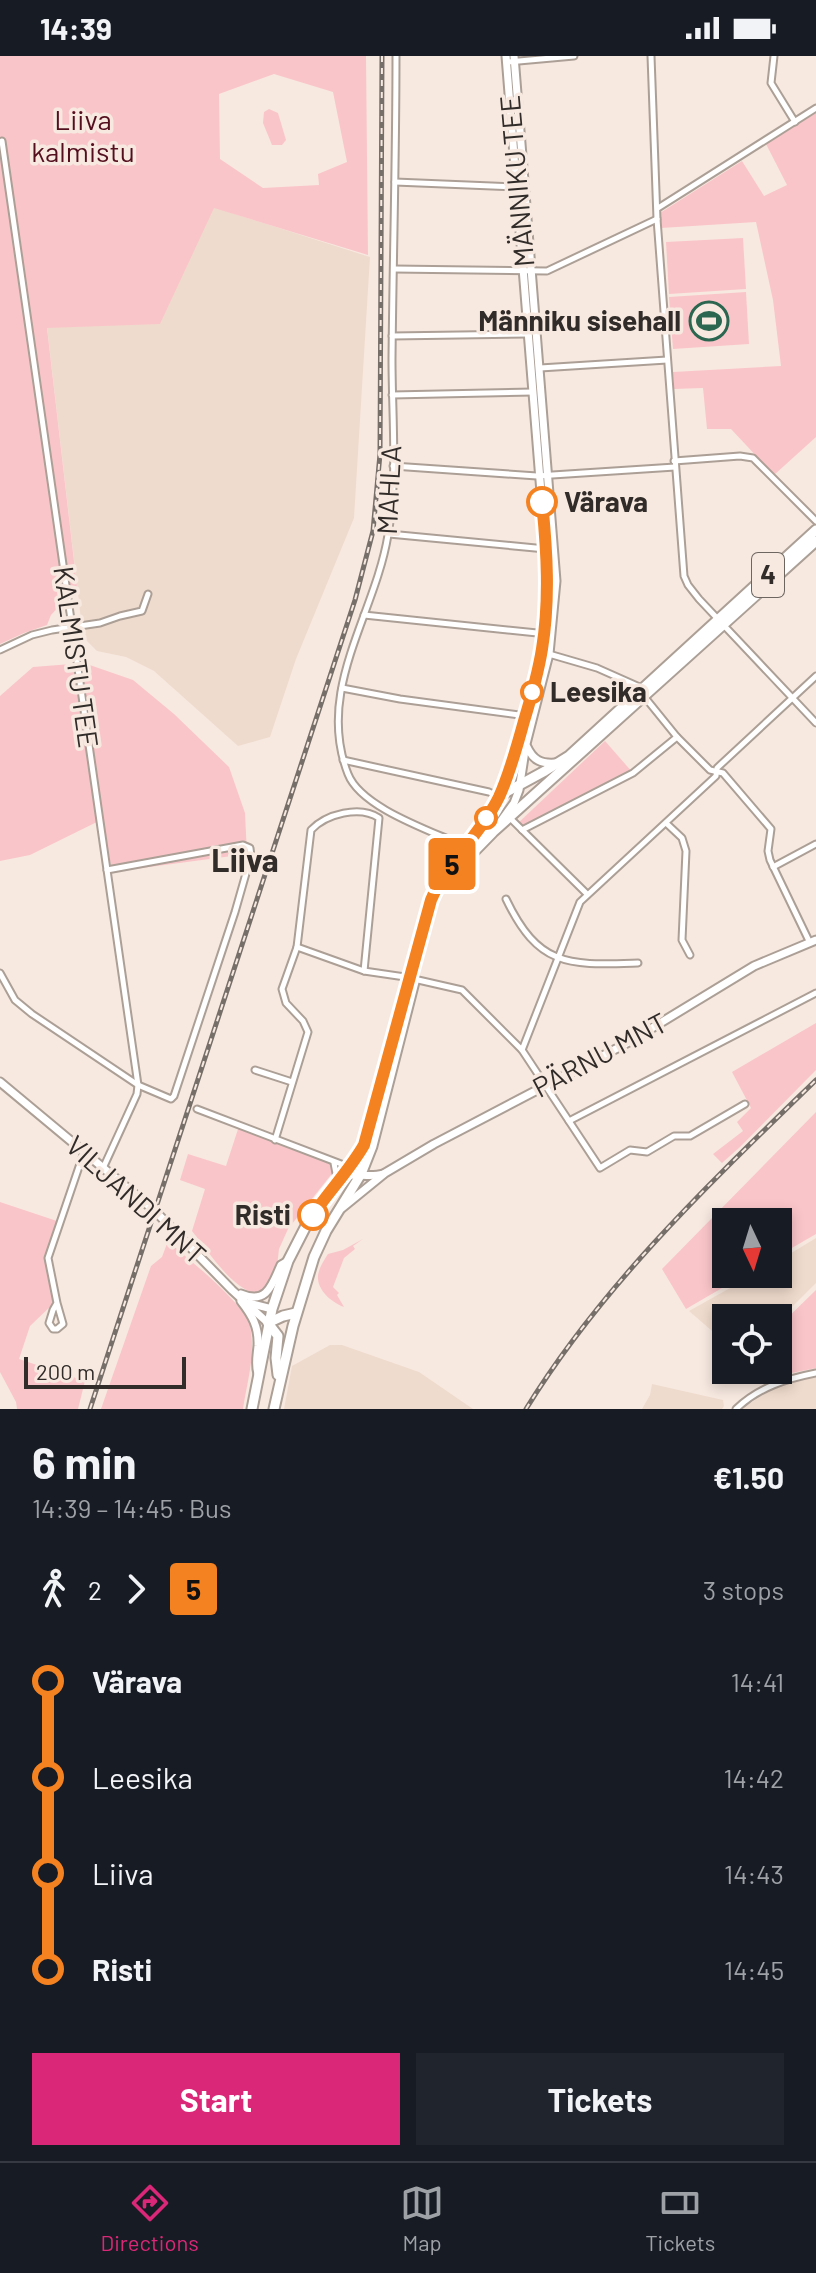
<!DOCTYPE html>
<meta charset="utf-8">
<style>
:root{--surface:#171b24;--page:#20242c;--text:#f1f3f6;--muted:#9ea1a6;--line:#363941;--accent:#db2777}
body{margin:0;font-family:Barlow,sans-serif;background:var(--page);color:var(--text);height:100vh;display:flex;flex-direction:column;font-size:30px;white-space:nowrap}
*{box-sizing:border-box;margin:0}
p{font-size:26px;color:var(--muted)}
.icon{flex:none;width:44px;height:44px;fill:none;stroke:currentColor;stroke-width:2;stroke-linecap:round;stroke-linejoin:round}
.map{position:relative;height:1353px;overflow:hidden}
.details{display:flex;flex-direction:column;background:var(--surface);flex:1}
.details>*{flex:none}
.badge{padding:0 16px;border-radius:6px;font-size:28px;line-height:52px}
.needle{width:52px;rotate:176deg}
.controls{position:absolute;left:712px;top:1152px;display:grid;gap:16px}
.controls a{display:grid;place-items:center;width:80px;height:80px;border-radius:0px;background:var(--surface);box-shadow:0 4px 12px #0003;font-size:40px}
.scale{position:absolute;left:24px;bottom:20px;width:162px;box-sizing:border-box;padding-left:8px;border:4px solid #312c29;border-top:0;font-size:22px;line-height:28px;white-space:nowrap;color:#312c29;-webkit-text-stroke:6px #f7e9e0;paint-order:stroke}
.map>.badge{position:absolute;translate:-50% -50%;box-shadow:0 0 0 4px #fff}
.legs{display:flex;align-items:center;gap:12px;height:88px;padding:0 32px;font-size:26px}
.legs p{margin-inline-start:auto}
.head{display:flex;align-items:center;justify-content:space-between;height:136px;padding:0 32px}
h1{font-size:44px;font-weight:700;line-height:60px}
.action{display:flex;gap:16px;margin-top:auto;padding:16px 32px}
.action a{flex:1;height:92px;border-radius:0px;background:var(--accent);color:#fff;font-size:32px;font-weight:700;line-height:92px;text-align:center}
.action a+a{background:var(--page);color:var(--text)}
ul{padding:0 32px;list-style:none}
li{display:flex;align-items:center;gap:28px;height:96px;font-size:30px}
li i{display:grid;place-items:center;width:12px;height:100%;margin:0 10px;background:currentColor}
li i::after{content:'';width:20px;height:20px;margin:-10px;border:6px solid;border-radius:50%;background:var(--surface)}
li p{margin-inline-start:auto}
li:first-child i{background:linear-gradient(#0000 50%,currentColor 0)}
li:last-child i{background:linear-gradient(currentColor 50%,#0000 0)}
.status{display:flex;justify-content:space-between;align-items:center;height:56px;padding:0 40px;background:var(--surface);direction:ltr}
.status svg{height:22px;fill:currentColor}
.menu{display:flex;justify-content:space-around;align-items:center;height:112px;border-top:2px solid var(--line);background:var(--surface);font-size:22px;color:var(--muted)}
.menu a{display:grid;justify-items:center;gap:4px}
.menu .on{color:var(--accent)}
.map>svg:first-child{display:block}
</style>
<div class="status"><b>14:39</b><svg viewBox="0 0 49 12"><path d="M0 12V9h3v3zM5 12V6h3v6zM10 12V3h3v9zM15 12V0h3v12zM26 1h20v11H26zM47 4h2v5h-2z"/></svg></div>
<div class="map">
<svg width="816" height="1353" viewBox="0 0 816 1353">
<rect width="100%" height="100%" fill="#f7e9e0"/>
<g fill="#efdbcd">
<path d="M213,151l157,50 -16,261 -58,141 -26,78 -32,9 -84,-75 -28,-14 -29,-6 -14,-14 -36,-310 113,-4z"/>
<path d="M816,1182v45l-38,38v-3h-52v25l-37,-32 66,-37h23v-13z"/>
<path d="M330,1289h12l77,27 54,37h-189l8,-43z"/>
<path d="M816,1321v32h-75l33,-21 16,-6z"/>
<path d="M652,1328l71,16 1,6 -2,3h-80l8,-14z"/>
</g>
<g fill="#fac5c9" fill-rule="evenodd">
<path d="M0,0h366l2,199 -154,-47 -54,116 -113,4 30,259 -26,28 -4,10 -23,8 -24,11zM274,18l59,18 14,70 -29,12 1,11 -56,3 -43,-29 -1,-65z"/>
<path d="M269,53l9,4 8,27 -4,5h-10l-9,-22 1,-11z"/>
<path d="M816,57v324l-42,38 -43,-46h-24l-4,-41 -29,1 -1,-17 108,-6 -8,-66 -17,-78 -95,6 -1,-15 82,-52 22,35 23,-11 -21,-41z"/>
<path d="M743,182l3,51 -77,5 -3,-52z"/>
<path d="M746,236l3,52 -76,5 -4,-52z"/>
<path d="M84,607l49,17 41,34 55,53 16,46 2,41 -135,18 -9,-53 -73,36 -30,6v-165l33,-29z"/>
<path d="M605,685l28,32 -111,57 -6,-5z"/>
<path d="M816,967v47l-76,77 -18,16 -9,-9 30,-23 -6,-9 14,-14 -19,-36z"/>
<path d="M816,1056v122l-38,22v-34h-52v52h20l-60,35 -24,-40z"/>
<path d="M239,1070l94,39 1,6 -46,58 -9,20 -2,18 -10,21 -10,6c-25,-5 -49,-43 -65,-63l13,-42 -25,-9 8,-26 38,12z"/>
<path d="M0,1146l57,19 -12,37 10,44 -25,24 -11,33 66,22 -7,28h-61l-1,-7 -16,-30z"/>
<path d="M363,1183l-10,7 2,3 -11,9 -11,29 6,6 -2,2 7,12c-11,-4 -25,-15 -26,-28 -1,-8 6,-19 10,-25l15,-4z"/>
<path d="M168,1185c29,26 63,51 84,84l-2,1c6,28 -3,56 -7,83h-142l50,-143 11,-9z"/>
<path d="M816,1234v78l-29,6 -27,9 -13,-13h31v-43z"/>
</g>
<g fill="none" stroke-linecap="round" stroke-linejoin="round">
<defs>
<g id="street">
<path d="M396,0c0,101 -3,202 -4,303 0,58 6,118 -4,176 -13,80 -73,155 -40,239 13,34 84,57 116,72"/>
<path d="M651,0l6,163 27,357 4,9 11,14 117,124"/>
<path d="M774,0l-3,27 24,39"/>
<path d="M507,6l67,-6"/>
<path d="M2,85l136,944 -1,9 -33,72"/>
<path d="M395,126l123,5"/>
<path d="M658,152l158,-100"/>
<path d="M394,213l153,2 110,-52"/>
<path d="M392,280l136,-2"/>
<path d="M540,312l127,-8"/>
<path d="M392,339l141,-3"/>
<path d="M674,405l66,-5 13,2 63,63"/>
<path d="M393,410l144,10 138,-9"/>
<path d="M389,478l157,15"/>
<path d="M364,559l183,19"/>
<path d="M0,594l32,-15 20,-5 48,-7 20,-7 22,-5 6,-17"/>
<path d="M542,596l55,16 45,20"/>
<path d="M342,632l58,11 127,17"/>
<path d="M643,639l34,42 33,33 13,3 48,56 -3,22 2,9 40,83"/>
<path d="M343,704l146,32 9,4"/>
<path d="M510,762l77,76"/>
<path d="M666,767l16,15 4,13 -4,89 8,15"/>
<path d="M522,774l111,-57 44,-36"/>
<path d="M773,811l43,-23"/>
<path d="M506,843c33,69 63,66 132,64"/>
<path d="M297,891l67,24 41,6 57,13 60,60 78,118 30,-18 17,2 27,-16h16l55,-32"/>
<path d="M0,917l15,27 17,14 106,71 33,14 3,-3 61,-184 16,-56 -1,-8 -7,-3 -136,25"/>
<path d="M522,994l58,-148 136,-126 1,-8 99,-92"/>
<path d="M255,1014l37,12"/>
<path d="M197,1053l152,58 8,6"/>
<path d="M569,1065l247,-128"/>
<path d="M275,1084l33,-108 -5,-11 -17,-18 -4,-14 15,-42 14,-117c15,-16 49,-25 68,-12l-15,153"/>
<path d="M334,1107l4,21"/>
<path d="M57,1247l6,21 -6,5h-4l-4,-6 4,-13 4,-7 -9,-45 36,-106"/>
<path d="M736,1353c23,-22 50,-30 80,-36"/>
</g>
<g id="secondary">
<path d="M527,691c6,13 14,17 28,16"/>
<path d="M499,740l17,-49 26,-95 6,-72 -42,-524"/>
<path d="M488,761v10l5,5 21,-29 5,-13 7,-46 23,-90 7,-73 -42,-525"/>
<path d="M0,1026l155,129 77,79 36,33"/>
<path d="M345,1120c13,-3 25,2 38,-2"/>
<path d="M342,1152l43,-35 49,-29 195,-102 125,-76 62,-26"/>
<path d="M241,1238c26,11 31,-9 40,-29l7,-4"/>
<path d="M241,1245c11,14 18,26 17,45 -1,11 -3,18 0,28"/>
<path d="M249,1247l23,6"/>
</g>
<g id="highway">
<path d="M452,818l41,-42 323,-291"/>
<path d="M268,1267l10,13 -2,22 2,17"/>
<path d="M268,1267l15,-7 13,-3"/>
<path d="M252,1353l20,-100 16,-48 21,-41 17,-24 19,-20 21,-37 61,-228 9,-23 8,-14 44,-59 11,-19 46,-25 24,-15 247,-226"/>
<path d="M274,1353l19,-83 21,-69 12,-26 35,-57 11,-28 42,-164"/>
</g>
</defs>
<use href="#street" stroke="#ac9f96" stroke-width="9"/>
<use href="#secondary" stroke="#ac9f96" stroke-width="11"/>
<use href="#highway" stroke="#ac9f96" stroke-width="13"/>
<use href="#street" stroke="#fff" stroke-width="5"/>
<use href="#secondary" stroke="#fff" stroke-width="7"/>
<use href="#highway" stroke="#fff" stroke-width="9"/>
<defs>
<g id="rail">
<path d="M90,1353l265,-809 18,-69 7,-77 2,-398"/>
<path d="M526,1353c77,-125 185,-227 290,-329"/>
</g>
</defs>
<use href="#rail" stroke="#766e69" stroke-width="5"/>
<use href="#rail" stroke="#f7e9e0" stroke-width="2" stroke-dasharray="6" stroke-linecap="butt"/>
</g>
<g fill="none" stroke-linecap="round" stroke-linejoin="round">
<defs>
<path id="line-1" d="M313,1159c16,-24 36,-44 51,-70l67,-245c16,-38 50,-66 68,-103 11,-24 18,-51 25,-76 7,-23 14,-47 18,-72 8,-49 5,-98 0,-147"/>
</defs>
<use href="#line-1" stroke="#fff" stroke-width="18"/>
<use href="#line-1" stroke="#f58220" stroke-width="12"/>
</g>
<defs>
<symbol id="stadium-ring" viewBox="-11 -11 22 22"><circle r="9.5" fill="#f7e9e0" stroke="#2b6650" stroke-width="1.5"/><path d="M0-5a6.5 5 0 1 0 0 10a6.5 5 0 1 0 0-10ZM-3.5-1.8h7v3.6h-7Z" fill="#2b6650"/></symbol>
</defs>
<g fill-rule="evenodd">
<use href="#stadium-ring" x="687" y="243" width="44" height="44"/>
</g>
<g fill="#fff" stroke="#f58220" stroke-width="4">
<circle cx="542" cy="446" r="14"/>
<circle cx="532" cy="636" r="10"/>
<circle cx="486" cy="762" r="10"/>
<circle cx="313" cy="1159" r="14"/>
</g>
<g text-anchor="middle" stroke-width="7" stroke-linejoin="round" paint-order="stroke">
<rect fill="#f7e9e0" stroke="#6c6560" stroke-width="2" x="752" y="497" width="32" height="44" rx="6"/>
<g font-size="26" font-weight="bold" fill="#312c29">
<text x="768" y="528">4</text>
</g>
<g font-size="28" fill="#540f1e" stroke="#f7e9e0">
<text x="83" y="74">Liiva<tspan x="83" dy="32">kalmistu</tspan></text>
</g>
<g font-size="28" fill="#312c29" stroke="#f7e9e0">
<text transform="translate(517 125) rotate(-95)" y="10">MÄNNIKU TEE</text>
<text transform="translate(389 434) rotate(-87)" y="10">MAHLA</text>
<text transform="translate(76 601) rotate(82)" y="10">KALMISTU TEE</text>
<text transform="translate(600 999) rotate(-28)" y="10">PÄRNU MNT</text>
<text transform="translate(136 1144) rotate(42)" y="10">VILJANDI MNT</text>
</g>
<g font-size="28" font-weight="bold" fill="#312c29" stroke="#f7e9e0" text-anchor="end">
<text x="681" y="275">Männiku sisehall</text>
</g>
<g font-size="28" font-weight="bold" fill="#312c29" stroke="#f7e9e0" text-anchor="start">
<text x="564" y="456">Värava</text>
<text x="550" y="646">Leesika</text>
<text x="291" y="1169" text-anchor="end">Risti</text>
</g>
<g font-size="32" font-weight="bold" fill="#312c29" stroke="#f7e9e0">
<text x="245" y="816">Liiva</text>
</g>
</g>
</svg>
<div class="controls">
<a><svg class="needle" viewBox="-14 -14 28 28"><path d="M0-13l5 13h-10z" fill="#e53935"/><path d="M0 13l5-13h-10z" fill="#9ea1a6"/></svg></a>
<a><svg class="icon" aria-label="locate" viewBox="0 0 24 24"><circle cx="12" cy="12" r="6"/><path d="M12 2v4M12 18v4M2 12h4M18 12h4"/></svg></a>
</div>
<div class="scale">200 m</div>
<b class="badge" style="left:452px;top:808px;background:#f58220;color:#111">5</b>
</div>
<section class="details">
<div class="head"><div><h1>6 min</h1><p>14:39 – 14:45 · Bus</p></div><b>€1.50</b></div>
<div class="legs"><svg class="icon" aria-label="walk" viewBox="0 0 24 24"><circle cx="13" cy="4" r="2"/><path d="M13 8l-2 6 4 7M11 14l-3 7M7 12l3-4h3l4 4"/></svg>2<svg class="icon" aria-label="forward" viewBox="0 0 24 24"><path d="M9 5l7 7-7 7"/></svg><b class="badge" style="background:#f58220;color:#111">5</b><p>3 stops</p></div>
<ul>
<li><i style="color:#f58220"></i><b>Värava</b><p>14:41</p></li>
<li><i style="color:#f58220"></i><span>Leesika</span><p>14:42</p></li>
<li><i style="color:#f58220"></i><span>Liiva</span><p>14:43</p></li>
<li><i style="color:#f58220"></i><b>Risti</b><p>14:45</p></li>
</ul>
<div class="action"><a>Start</a><a>Tickets</a></div>
</section>
<nav class="menu">
<a class="on"><svg class="icon" aria-label="directions" viewBox="0 0 24 24"><path d="M12 3l9 9-9 9-9-9zM9 14v-3h6M13 9l2 2-2 2"/></svg>Directions</a>
<a><svg class="icon" aria-label="map" viewBox="0 0 24 24"><path d="M3 6l6-2 6 2 6-2v14l-6 2-6-2-6 2zM9 4v14M15 6v14"/></svg>Map</a>
<a><svg class="icon" aria-label="tickets" viewBox="0 0 24 24"><path d="M3 7h18v10H3zM15 7v10"/></svg>Tickets</a>
</nav>
